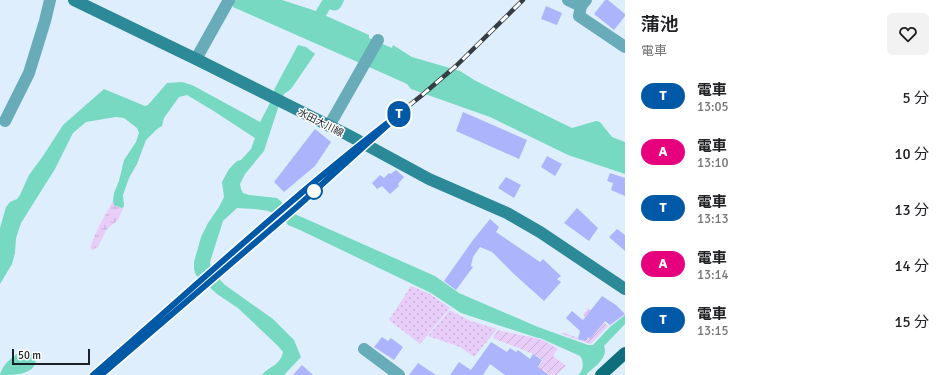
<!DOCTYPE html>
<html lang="ja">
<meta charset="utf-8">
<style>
:root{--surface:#fff;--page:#f2f2f2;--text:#202124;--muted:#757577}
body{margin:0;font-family:Signika,"Noto Sans JP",sans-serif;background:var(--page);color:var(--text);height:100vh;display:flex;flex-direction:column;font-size:15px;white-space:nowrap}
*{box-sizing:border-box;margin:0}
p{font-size:13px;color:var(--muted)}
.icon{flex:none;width:22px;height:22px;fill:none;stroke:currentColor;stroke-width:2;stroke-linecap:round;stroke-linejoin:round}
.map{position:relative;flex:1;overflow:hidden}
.drawer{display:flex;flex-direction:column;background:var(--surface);width:320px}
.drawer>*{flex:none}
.badge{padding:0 8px;border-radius:13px;font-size:14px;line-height:26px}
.scale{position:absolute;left:12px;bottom:10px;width:78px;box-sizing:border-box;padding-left:4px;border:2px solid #1a2025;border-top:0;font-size:11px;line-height:14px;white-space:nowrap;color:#1a2025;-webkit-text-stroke:3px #fff;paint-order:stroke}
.map>.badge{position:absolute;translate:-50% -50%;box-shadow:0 0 0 2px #fff}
.round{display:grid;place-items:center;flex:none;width:42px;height:42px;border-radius:6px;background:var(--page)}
.summary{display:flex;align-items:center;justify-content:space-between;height:68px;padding:0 16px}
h1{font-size:19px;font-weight:600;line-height:30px}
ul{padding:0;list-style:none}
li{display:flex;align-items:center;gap:12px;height:56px;padding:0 16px}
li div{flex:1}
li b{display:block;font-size:15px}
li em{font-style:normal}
li .badge{min-width:44px;font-weight:700;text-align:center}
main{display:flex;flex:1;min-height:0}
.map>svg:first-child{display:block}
</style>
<main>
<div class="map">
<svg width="625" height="375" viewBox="0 0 625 375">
<defs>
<pattern id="grass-dots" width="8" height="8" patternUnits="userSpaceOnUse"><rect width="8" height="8" fill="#e8cdf8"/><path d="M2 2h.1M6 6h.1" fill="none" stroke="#c6b0d4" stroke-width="1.8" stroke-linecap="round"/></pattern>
<pattern id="wetland-marsh" width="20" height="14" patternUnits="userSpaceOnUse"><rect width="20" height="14" fill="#e8cdf8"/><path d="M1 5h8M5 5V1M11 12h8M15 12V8" fill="none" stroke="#c6b0d4"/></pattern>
<pattern id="garden-furrows" width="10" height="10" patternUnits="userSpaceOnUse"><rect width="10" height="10" fill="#e8cdf8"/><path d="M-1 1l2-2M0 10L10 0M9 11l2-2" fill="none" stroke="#c6b0d4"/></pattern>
</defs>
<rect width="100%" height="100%" fill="#deeefc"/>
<g fill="url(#grass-dots)">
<path d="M411,286l19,8 20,14 -30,36 -31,-24z"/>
<path d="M450,310l18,10 29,9 -23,28 -14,-10 -32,-11z"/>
</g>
<path fill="url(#wetland-marsh)" d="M113,201l1,4 8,3 2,-2 -6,14 -11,9 -9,18 -6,3 -2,-3 9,-21z"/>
<g fill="url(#garden-furrows)">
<path d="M588,308l20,18 -16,17 -2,1 -28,-10v-2l19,7 2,-2 6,2 10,-11 -16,-13z"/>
<path d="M498,330l45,10 15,9 -5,7 13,10 -10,9h-6l-6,-5 -9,3 8,-13c-15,-11 -33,-14 -50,-22z"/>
</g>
<g fill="#77d9c1">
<path d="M232,0h50l31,10 56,25v3l23,10 1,-3 19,12 48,14 16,10 96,47 24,-7 4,1 12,15 13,5v32l-57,-19 -78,-38 -79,-28 -4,-5 -20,-9 -154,-68z"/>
<path d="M323,0h21c-1,3 -3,7 -5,9 -7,5 -15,-4 -16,-9z"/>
<path d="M298,45l8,2 9,7 -24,35 -7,5 -6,14 -14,43 -19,23 -5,10 1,5 2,4 6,2 28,3 20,17 138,61 24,17 79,34 50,18h5l17,-18 15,-12v9l-21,22c5,12 -10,21 -18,29h-8c6,-4 6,-14 2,-19l-40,-18h-2l-77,-25 -30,-20 -131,-63 -12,-5c-8,-17 -34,-16 -51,-17l-14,13 -13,41 1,7 6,8 8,8 48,34 21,21 7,17 -17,18h-22c7,-9 18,-9 21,-23l-4,-5 -41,-39 -21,-14 -21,-19 -2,-6v-7l7,-25 7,-14 11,-16 5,-10 -2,-15 7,-13 8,-8 4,-1 10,-11 4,-11 -43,-28 -25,-15 -8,2 -15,21 -2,8 -5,3 -11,11 -9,24 -8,14 -6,17 1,11 -2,2 -8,-3 -1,-4 1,-8 5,-12 5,-21 12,-18 3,-9 -2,-5 -13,-10 -8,-1 -30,5 -13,11 -18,36 -34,54 -5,15 -1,15 -3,11 -12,20v-56l6,-21 4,-5 7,-3 3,-4 9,-20 14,-19 20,-31 41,-36 41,17 3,-1 19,-22 15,-1 10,3 68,37 10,-19 5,-15z"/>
<path d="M24,351l6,1 5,4c5,19 -22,19 -35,19 2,-10 14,-21 24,-24z"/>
</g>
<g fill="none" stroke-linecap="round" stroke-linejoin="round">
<path stroke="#77d9c1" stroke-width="11" d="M313,26l16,-26"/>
</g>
<g fill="#acb5fb">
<path d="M605,0h3l17,14v2l-11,14 -20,-16z"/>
<path d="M546,6l16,7 -5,12 -16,-6z"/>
<path d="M463,112l64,28 -8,19 -63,-28z"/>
<path d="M315,129l16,13 -16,24 -31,26 -10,-10z"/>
<path d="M547,156l15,8 -7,12 -14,-9z"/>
<path d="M396,170l8,7 -6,7 1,2 -9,8 -8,-8 -5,3 -5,-6 8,-8 4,3 5,-5 2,1z"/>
<path d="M610,173l15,5v18l-14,-6 2,-7 -6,-2z"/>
<path d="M506,177l15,8 -7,13 -16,-10z"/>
<path d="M577,208l21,20 -9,13 -25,-18z"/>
<path d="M490,219l9,8 -3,5 44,30 3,-3 18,17 -4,3 4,3 -17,19 -30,-27 -22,-22 -12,-5 -7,10 -2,9 2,1 -17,23 -12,-9 29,-41z"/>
<path d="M617,229l8,6v16l-16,-14z"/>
<path d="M602,296l14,9 9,9 -15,11 -5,-4 -15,18 -2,-2 -2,4 -8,-2 2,-8 -14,-13 6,-7 11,9z"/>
<path d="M382,337l6,4 3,-3 12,9 -9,13 -20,-13z"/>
<path d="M491,342l16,10 3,-4 6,4 2,-2 12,9 3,-5 9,6 -4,7 11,8h-44l-15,-11 -7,11h-33l9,-13 12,8z"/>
<path d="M418,363l18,12h-27z"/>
<path d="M302,365l11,10h-20z"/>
</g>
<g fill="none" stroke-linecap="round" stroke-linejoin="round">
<g stroke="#67acb8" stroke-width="12">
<path d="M568,0l13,6"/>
<path d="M586,0l-5,6 -2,10 46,31"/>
<path d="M196,59l33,-59"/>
<path d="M5,121l24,-48 16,-52 5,-21"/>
<path d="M329,126l49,-86"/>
<path d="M364,349l35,26"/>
</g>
<path stroke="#2c8997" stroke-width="12" d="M74,0l122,59 152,76 81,44 78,34 33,19 85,57"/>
<path stroke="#0e6e7b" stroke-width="12" d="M601,375l24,-22"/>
<defs>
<g id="rail">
<path d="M272,227l62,-53"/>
<path d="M175,311l41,-35"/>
<path d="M93,375l217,-189 52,-43 59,-47 35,-30 67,-66"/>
</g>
</defs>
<use href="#rail" stroke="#353d43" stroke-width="4.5"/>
<use href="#rail" stroke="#fff" stroke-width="3" stroke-dasharray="9" stroke-linecap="butt"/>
</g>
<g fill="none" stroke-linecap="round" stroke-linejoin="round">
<defs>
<path id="line" d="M93,375c102,-88 201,-181 309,-263l-104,94 -197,169"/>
</defs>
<use href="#line" stroke="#fff" stroke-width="9"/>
<use href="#line" stroke="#0059a6" stroke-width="6"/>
</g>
<circle fill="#fff" stroke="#0059a6" stroke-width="2" cx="314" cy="191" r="8"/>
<g text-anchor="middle" stroke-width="3" stroke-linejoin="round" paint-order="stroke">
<g font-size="10" fill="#1a2025" stroke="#fff">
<text transform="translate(321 122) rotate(27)" y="4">水田大川線</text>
</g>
</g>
</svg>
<div class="scale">50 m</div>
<b class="badge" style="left:399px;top:114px;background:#0059a6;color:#fff">T</b>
</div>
<section class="drawer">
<div class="summary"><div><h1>蒲池</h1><p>電車</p></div><a class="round"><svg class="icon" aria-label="heart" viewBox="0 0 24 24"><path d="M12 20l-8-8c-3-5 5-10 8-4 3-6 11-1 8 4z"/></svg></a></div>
<ul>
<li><span class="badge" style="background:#0059a6;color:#fff">T</span><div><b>電車</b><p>13:05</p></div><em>5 分</em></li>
<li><span class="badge" style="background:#e6007e;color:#fff">A</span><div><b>電車</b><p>13:10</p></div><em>10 分</em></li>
<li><span class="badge" style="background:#0059a6;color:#fff">T</span><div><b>電車</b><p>13:13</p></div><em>13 分</em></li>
<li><span class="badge" style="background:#e6007e;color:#fff">A</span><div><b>電車</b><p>13:14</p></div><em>14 分</em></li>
<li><span class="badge" style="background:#0059a6;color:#fff">T</span><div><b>電車</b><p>13:15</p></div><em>15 分</em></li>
</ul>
</section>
</main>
